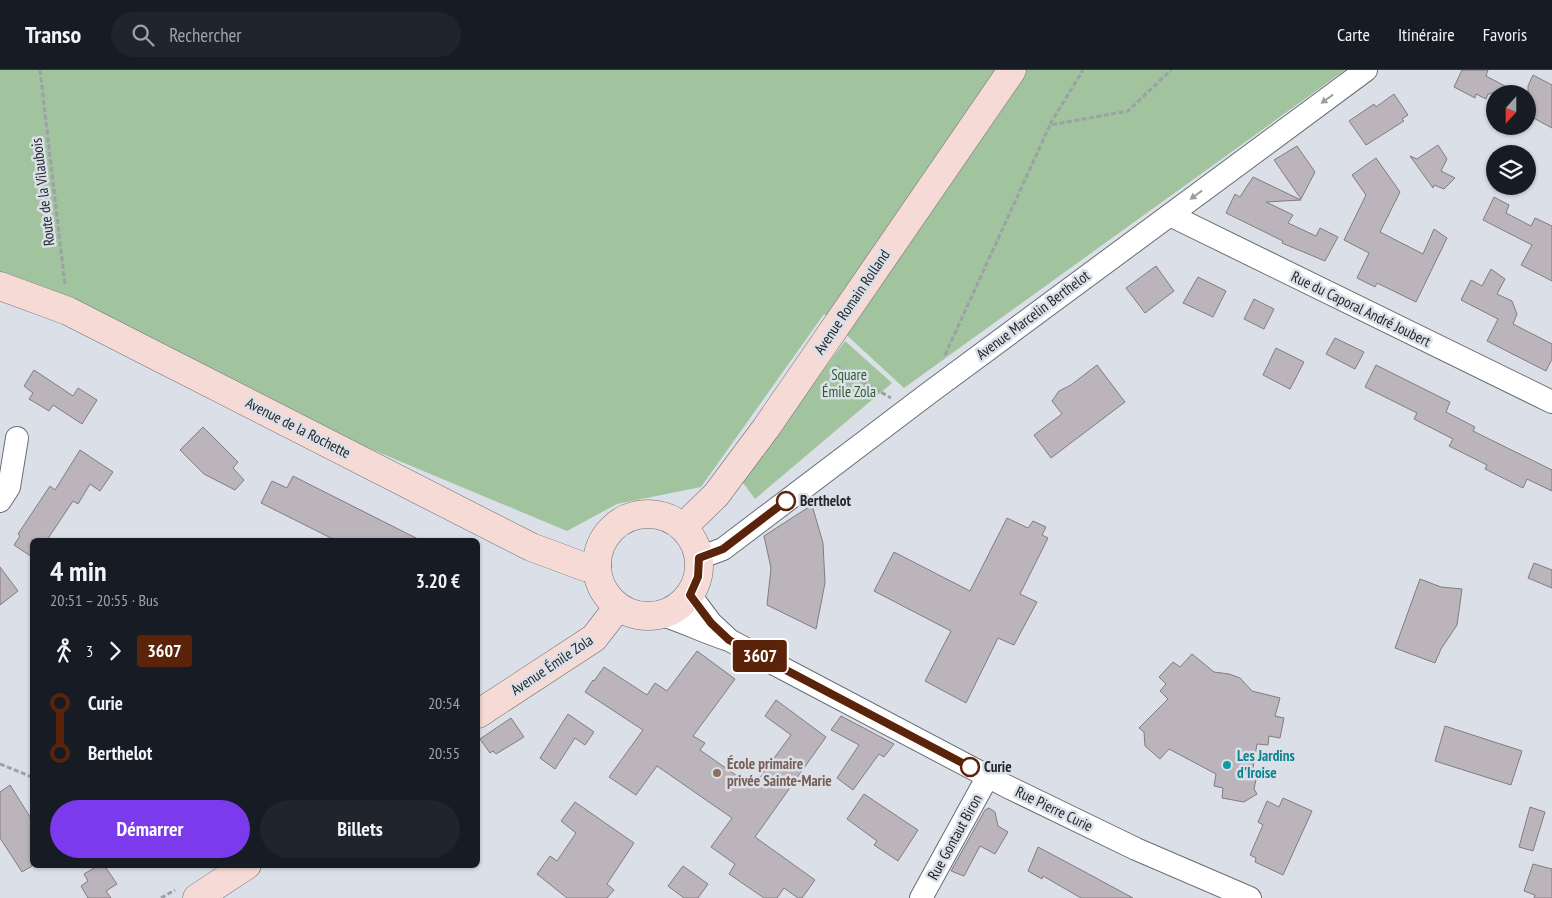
<!DOCTYPE html>
<html lang="fr">
<meta charset="utf-8">
<style>
:root{--surface:#171b24;--page:#20242c;--text:#f1f3f6;--muted:#9ea1a6;--line:#363941;--accent:#7c3aed}
body{margin:0;font-family:"PT Sans Narrow",sans-serif;background:var(--page);color:var(--text);height:100vh;display:flex;flex-direction:column;font-size:19px;white-space:nowrap}
*{box-sizing:border-box;margin:0}
p{font-size:16px;color:var(--muted)}
.icon{flex:none;width:28px;height:28px;fill:none;stroke:currentColor;stroke-width:2;stroke-linecap:round;stroke-linejoin:round}
.map{position:relative;flex:1;overflow:hidden}
.panel{position:absolute;left:30px;top:468px;width:450px;height:330px;display:flex;flex-direction:column;background:var(--surface);border-radius:8px;box-shadow:0 1px 4px #0004}
.panel>*{flex:none}
.badge{padding:0 10px;border-radius:4px;font-size:18px;line-height:32px}
.needle{width:32px;rotate:201deg}
.buttons{position:absolute;left:1486px;top:15px;display:grid;gap:10px}
.buttons a{display:grid;place-items:center;width:50px;height:50px;border-radius:50%;background:var(--surface);box-shadow:0 1px 4px #0004;font-size:25px}
.map>.badge{position:absolute;translate:-50% -50%;box-shadow:0 0 0 2px #fff}
.legs{display:flex;align-items:center;gap:8px;height:55px;padding:0 20px;font-size:16px}
.legs p{margin-inline-start:auto}
.head{display:flex;align-items:center;justify-content:space-between;height:85px;padding:0 20px}
h1{font-size:28px;font-weight:700;line-height:38px}
.action{display:flex;gap:10px;margin-top:auto;padding:10px 20px}
.action a{flex:1;height:58px;border-radius:30px;background:var(--accent);color:#fff;font-size:20px;font-weight:700;line-height:58px;text-align:center}
.action a+a{background:var(--page);color:var(--text)}
ul{padding:0 20px;list-style:none}
li{display:flex;align-items:center;gap:18px;height:50px;font-size:19px}
li i{display:grid;place-items:center;width:8px;height:100%;margin:0 6px;background:currentColor}
li i::after{content:'';width:12px;height:12px;margin:-6px;border:4px solid;border-radius:50%;background:var(--surface)}
li p{margin-inline-start:auto}
li:first-child i{background:linear-gradient(#0000 50%,currentColor 0)}
li:last-child i{background:linear-gradient(currentColor 50%,#0000 0)}
header{display:flex;align-items:center;gap:30px;box-sizing:border-box;height:70px;padding:0 25px;background:var(--surface);border-bottom:1px solid var(--line)}
header strong{font-size:24px}
nav{display:flex;gap:28px;margin-inline-start:auto;font-size:18px}
.search{width:350px;height:45px;background:var(--page);display:flex;align-items:center;gap:12px;box-sizing:border-box;padding:0 18px;border-radius:28px;color:var(--muted);font-size:19px}
.map>svg:first-child{display:block}
</style>
<header>
<strong>Transo</strong>
<div class="search"><svg class="icon" aria-label="search" viewBox="0 0 24 24"><circle cx="10" cy="10" r="6"/><path d="M15 15l6 6"/></svg>Rechercher</div>
<nav><a>Carte</a><a>Itinéraire</a><a>Favoris</a></nav>
</header>
<div class="map">
<svg width="1552" height="828" viewBox="0 0 1552 828">
<rect width="100%" height="100%" fill="#dbe0e8"/>
<g fill="#a1c39e">
<path d="M0,0h1345l-441,318 -80,-74 -123,173 -84,17 -50,27 -567,-237z"/>
<path d="M845,271l47,42 -137,116 -14,-19z"/>
</g>
<g fill="#bbb4ba" stroke="#827c82">
<path d="M1462,0h26l-2,6 34,18h-32l-2,5 -10,-5 -1,4 -21,-11z"/>
<path d="M1533,5l19,10v43l-24,-13v-29z"/>
<path d="M1394,24l14,21 -6,4 2,2 -38,24 -17,-24 25,-17 2,3z"/>
<path d="M1438,75l9,14 -6,12 14,7 -11,11 -10,-4 -1,3 -23,-32 7,3z"/>
<path d="M1297,76l18,26 -14,27 -27,-39z"/>
<path d="M1376,88l24,34 -20,40 43,22 11,-25 13,9 -31,64 -39,-19 -2,4 -18,-9 12,-25 -25,-13 22,-45 -14,-20z"/>
<path d="M1253,107l48,23 -35,2 27,13 -5,8 28,13 4,-8 18,9 -13,24 -43,-18 1,-2 -57,-28 9,-19 5,3z"/>
<path d="M1494,127l15,8 -3,8 25,13 4,-8 17,8v55l-31,-16 11,-20 -49,-25z"/>
<path d="M1156,196l18,25 -29,22 -19,-25z"/>
<path d="M1491,199l14,10 -8,15 15,7 5,13 -4,10 39,20v15l-6,12 -59,-30 11,-22 -37,-19 10,-20 11,6z"/>
<path d="M1198,207l28,14 -13,26 -30,-14z"/>
<path d="M1254,229l20,10 -10,20 -20,-10z"/>
<path d="M1335,268l29,14 -9,17 -29,-15z"/>
<path d="M1276,278l28,14 -14,27 -27,-14z"/>
<path d="M1097,295l28,37 -74,56 -17,-23 28,-21 -10,-13 7,-10 12,-6z"/>
<path d="M1376,295l74,37 -4,10 29,15 -2,4 79,39v21l-25,-12 -4,9 -38,-19 2,-4 -38,-19 4,-7 -39,-20 3,-6 -52,-26z"/>
<path d="M34,300l39,26 5,-8 19,12 -15,24 -29,-19 -4,6 -20,-12 4,-6 -9,-7z"/>
<path d="M203,357l35,35 -5,6 11,12 -9,10 -31,-16 -24,-24z"/>
<path d="M80,380l33,22 -13,19 -10,-7 -12,20 -5,-3 -26,39h-15v17l-18,-12 6,-9 -2,-2 32,-48 5,4z"/>
<path d="M293,406l127,64h-85l-74,-37 11,-22 15,7z"/>
<path d="M812,435l11,38 2,40 -9,46 -49,-24 4,-37 -7,-32z"/>
<path d="M1007,448l21,10 5,-7 13,6 -4,8 6,3 -28,56 17,8 -23,43 -16,-7 -32,65 -41,-22 26,-50 -77,-40 20,-39 76,39z"/>
<path d="M1534,493l18,7v18l-24,-10z"/>
<path d="M0,497l18,24 -18,14z"/>
<path d="M1420,509l21,8 21,2 -5,36 -16,24 -6,14 -40,-15z"/>
<path d="M697,581l38,28 -42,57 12,7 -5,7 53,37 38,-52 -26,-19 11,-16 50,37 -71,100 60,43 -13,18h-4l-14,-10 -7,10h-13l-35,-24 6,-10 -24,-17 21,-29 -75,-52 -21,29 -27,-18 34,-47 -58,-38 8,-12 1,1 10,-14 43,28 8,-12 12,8z"/>
<path d="M1192,584l22,18 15,2 11,4 12,13 28,7 -5,18 9,2 -4,20 -11,-2 -1,9 -11,-1 -5,30 5,1 -3,14 3,5 -13,8 -22,-4 1,-10 -9,-2 2,-12 -47,-25 -9,10 -15,-13 -1,-14 -5,-4 29,-29 -8,-8 6,-7 -7,-7 14,-15 7,5z"/>
<path d="M568,644l26,18 -9,13 -10,-7 -20,31 -15,-11z"/>
<path d="M841,646l53,28 -10,13 -5,-3 -26,36 -16,-12 22,-33 -28,-15z"/>
<path d="M511,648l13,19 -28,17 -3,-3 -3,2 -10,-14z"/>
<path d="M1445,656l77,25 -11,34 -76,-24z"/>
<path d="M10,715l22,35v46l-10,6 -22,-34v-46z"/>
<path d="M864,724l54,36 -20,31 -24,-16 3,-4 -30,-22z"/>
<path d="M1283,728l29,13 -29,64 -28,-13 1,-4 -6,-3 13,-30 -5,-3 9,-21 12,6z"/>
<path d="M575,732l59,41 -27,41 7,6 -7,8h-40l-30,-24 13,-18 7,5 19,-28 -15,-12z"/>
<path d="M1530,737l15,5 -12,39 -14,-4z"/>
<path d="M989,738l6,4 3,14 10,6 -13,22 -15,-8 -16,30 -13,-5 34,-61z"/>
<path d="M1038,777l47,25 48,26h-52l-38,-22 -1,3 -14,-8z"/>
<path d="M1533,794l19,5v29h-18l1,-3 -11,-4z"/>
<path d="M99,795h5l13,19 -11,7 5,7h-23l-7,-12 7,-5 -4,-7z"/>
<path d="M683,796l25,18 -10,14h-14l-16,-12z"/>
</g>
<g fill="none" stroke-linecap="round" stroke-linejoin="round">
<defs>
<g id="street">
<path d="M1170,145l382,187"/>
<path d="M0,431l9,-14 8,-49"/>
<path d="M699,488l24,-9 206,-156 437,-323"/>
<path d="M690,525l21,28 16,15"/>
<path d="M662,545c23,7 44,18 67,25l277,146 130,63 114,49"/>
<path d="M921,828l67,-122"/>
</g>
<g id="secondary">
<path d="M0,216l68,25 463,236 54,20 12,-1"/>
<circle cx="648" cy="495" r="51"/>
<path d="M683,457l33,-32 50,-67 246,-358"/>
<path d="M478,644l116,-76 24,-31"/>
<path d="M197,828l50,-33"/>
</g>
</defs>
<use href="#street" stroke="#696d74" stroke-width="24"/>
<use href="#secondary" stroke="#696d74" stroke-width="29"/>
<g stroke="#9ca0a7" stroke-width="3" stroke-dasharray="5 2.5" stroke-linecap="butt">
<path d="M40,0l25,215"/>
<path d="M1050,54l33,-54"/>
<path d="M945,285l105,-230 78,-14 43,-41"/>
<path d="M836,296l55,32"/>
<path d="M0,694l32,13"/>
<path d="M161,828l14,-8"/>
</g>
<use href="#street" stroke="#fff" stroke-width="22"/>
<use href="#secondary" stroke="#f6dad6" stroke-width="28"/>
</g>
<defs><path id="oneway-solid" d="M-6-.8H1V-3.2L6.5 0L1 3.2V.8H-6Z" transform="scale(1.25)"/></defs>
<g fill="#9c9d9f">
<use href="#oneway-solid" transform="translate(1327 29) rotate(144)"/>
<use href="#oneway-solid" transform="translate(1196 125) rotate(144)"/>
</g>
<g fill="none" stroke-linecap="round" stroke-linejoin="round">
<defs>
<path id="line-1" d="M786,431l-63,48 -24,9 -1,19 -8,18 21,28 18,17 241,127"/>
</defs>
<use href="#line-1" stroke="#fff" stroke-width="11"/>
<use href="#line-1" stroke="#5a230a" stroke-width="8"/>
</g>
<g fill="#fff" stroke="#5a230a" stroke-width="2.5">
<circle cx="786" cy="431" r="9"/>
<circle cx="970" cy="697" r="9"/>
</g>
<circle fill="#0f9aa8" stroke="#dbe0e8" stroke-width="2" cx="1227" cy="695" r="5"/>
<circle fill="#8d6e63" stroke="#dbe0e8" stroke-width="2" cx="717" cy="703" r="5"/>
<g text-anchor="middle" stroke-width="5" stroke-linejoin="round" paint-order="stroke">
<g font-size="15" fill="#242629" stroke="#dbe0e8">
<text transform="translate(43 122) rotate(-97)" y="5">Route de la Vilaubois</text>
<text transform="translate(852 232) rotate(-56)" y="5">Avenue Romain Rolland</text>
<text transform="translate(1361 239) rotate(26)" y="5">Rue du Caporal André Joubert</text>
<text transform="translate(1033 245) rotate(-37)" y="5">Avenue Marcelin Berthelot</text>
<text transform="translate(298 358) rotate(27)" y="5">Avenue de la Rochette</text>
<text transform="translate(552 595) rotate(-34)" y="5">Avenue Émile Zola</text>
<text transform="translate(1054 739) rotate(26)" y="5">Rue Pierre Curie</text>
<text transform="translate(955 767) rotate(-61)" y="5">Rue Gontaut Biron</text>
</g>
<g font-size="15" fill="#2c5e2b" stroke="#dbe0e8">
<text x="849" y="310">Square<tspan x="849" dy="17">Émile Zola</tspan></text>
</g>
<g font-size="15" font-weight="bold" fill="#242629" stroke="#dbe0e8" text-anchor="start">
<text x="800" y="436">Berthelot</text>
<text x="984" y="702">Curie</text>
</g>
<g font-size="15" font-weight="bold" fill="#0d838f" stroke="#dbe0e8" text-anchor="start">
<text x="1237" y="691">Les Jardins<tspan x="1237" dy="17">d'Iroise</tspan></text>
</g>
<g font-size="15" font-weight="bold" fill="#785e54" stroke="#dbe0e8" text-anchor="start">
<text x="727" y="699">École primaire<tspan x="727" dy="17">privée Sainte-Marie</tspan></text>
</g>
</g>
</svg>
<div class="buttons">
<a><svg class="needle" viewBox="-14 -14 28 28"><path d="M0-13l5 13h-10z" fill="#e53935"/><path d="M0 13l5-13h-10z" fill="#9ea1a6"/></svg></a>
<a><svg class="icon" aria-label="layers" viewBox="0 0 24 24"><path d="M12 4l9 5-9 5-9-5zM3 14l9 5 9-5"/></svg></a>
</div>
<b class="badge" style="left:760px;top:586px;background:#5a230a;color:#fff">3607</b>
<section class="panel">
<div class="head"><div><h1>4 min</h1><p>20:51 – 20:55 · Bus</p></div><b>3.20 €</b></div>
<div class="legs"><svg class="icon" aria-label="walk" viewBox="0 0 24 24"><circle cx="13" cy="4" r="2"/><path d="M13 8l-2 6 4 7M11 14l-3 7M7 12l3-4h3l4 4"/></svg>3<svg class="icon" aria-label="forward" viewBox="0 0 24 24"><path d="M9 5l7 7-7 7"/></svg><b class="badge" style="background:#5a230a;color:#fff">3607</b></div>
<ul>
<li><i style="color:#5a230a"></i><b>Curie</b><p>20:54</p></li>
<li><i style="color:#5a230a"></i><b>Berthelot</b><p>20:55</p></li>
</ul>
<div class="action"><a>Démarrer</a><a>Billets</a></div>
</section>
</div>
